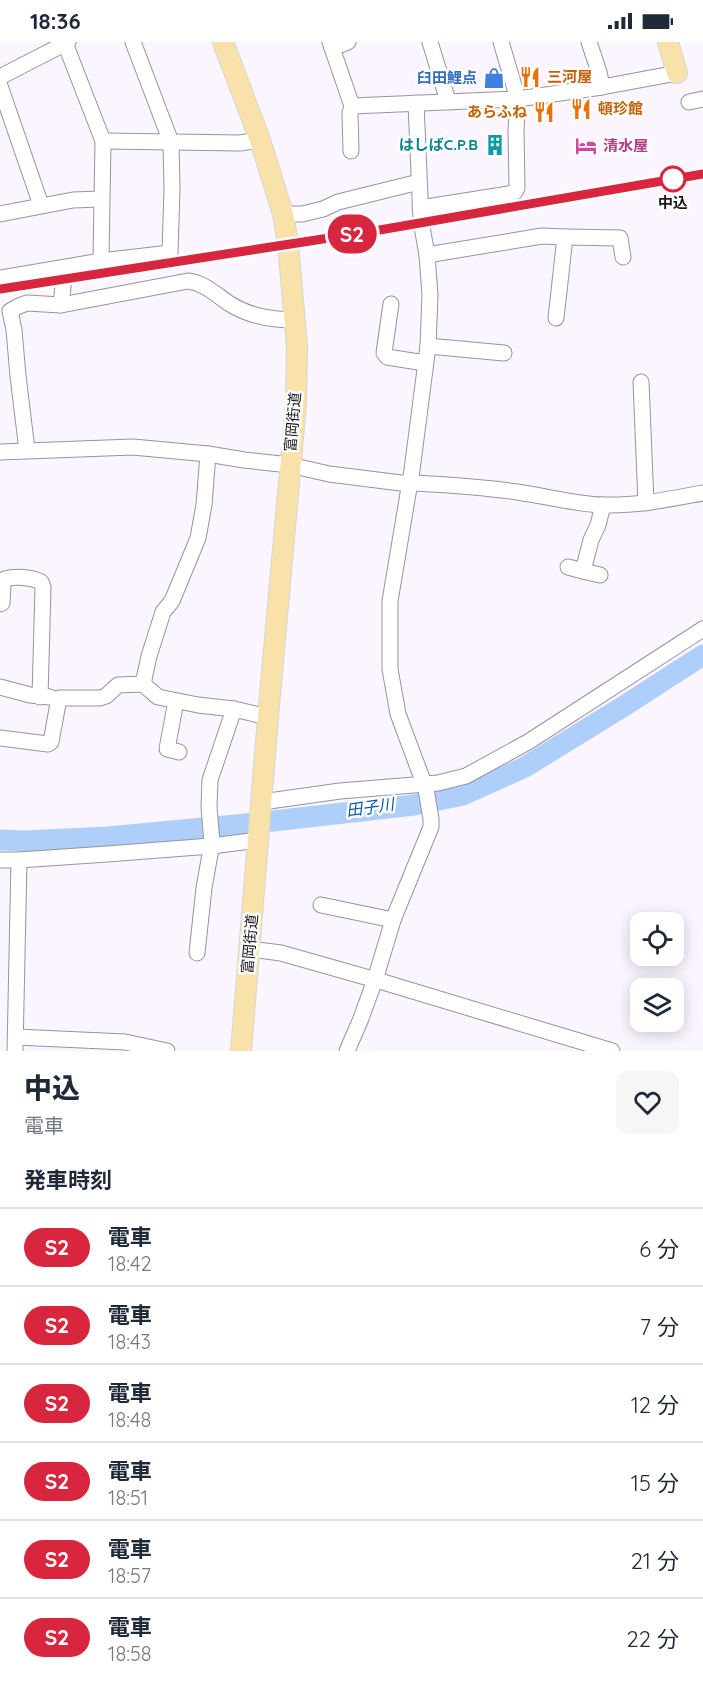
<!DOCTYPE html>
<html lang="ja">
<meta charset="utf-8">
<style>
:root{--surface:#fff;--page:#f6f6f7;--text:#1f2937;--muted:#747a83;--line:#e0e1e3}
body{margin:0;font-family:Quicksand,"Noto Sans JP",sans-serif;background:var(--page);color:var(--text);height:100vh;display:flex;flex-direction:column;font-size:22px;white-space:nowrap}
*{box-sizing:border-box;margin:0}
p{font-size:20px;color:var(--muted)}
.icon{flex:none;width:33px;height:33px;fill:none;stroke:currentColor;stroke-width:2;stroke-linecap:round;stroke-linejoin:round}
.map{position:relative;height:1009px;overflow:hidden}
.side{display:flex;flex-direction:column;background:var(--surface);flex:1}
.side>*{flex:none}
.badge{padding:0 12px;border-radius:20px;font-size:21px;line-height:39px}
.controls{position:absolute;left:630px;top:870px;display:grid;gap:12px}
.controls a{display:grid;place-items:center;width:54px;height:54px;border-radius:12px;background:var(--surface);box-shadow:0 3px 15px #0003;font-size:30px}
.map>.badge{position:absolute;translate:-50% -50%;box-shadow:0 0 0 3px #fff}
h2{padding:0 24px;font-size:22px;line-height:54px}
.round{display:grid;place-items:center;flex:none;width:63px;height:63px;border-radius:12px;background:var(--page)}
.head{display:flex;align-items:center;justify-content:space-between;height:102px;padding:0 24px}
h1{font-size:28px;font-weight:800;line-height:45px}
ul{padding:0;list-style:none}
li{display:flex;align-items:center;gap:18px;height:78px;padding:0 24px;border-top:2px solid var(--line)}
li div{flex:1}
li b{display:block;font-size:22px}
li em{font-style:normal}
li .badge{min-width:66px;font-weight:700;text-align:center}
.status{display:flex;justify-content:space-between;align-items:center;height:42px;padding:0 30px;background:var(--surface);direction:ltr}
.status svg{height:16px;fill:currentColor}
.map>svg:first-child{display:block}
</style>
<div class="status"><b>18:36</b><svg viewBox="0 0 49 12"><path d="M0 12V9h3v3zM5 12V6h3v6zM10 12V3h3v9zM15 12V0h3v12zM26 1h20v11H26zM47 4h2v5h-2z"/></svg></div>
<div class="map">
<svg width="703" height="1009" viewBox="0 0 703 1009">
<rect width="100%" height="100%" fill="#faf5ff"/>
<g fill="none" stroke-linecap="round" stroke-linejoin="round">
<path stroke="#afcffb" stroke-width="21" d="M0,798l24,1 84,-4 138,-13 168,-19 49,-10 62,-28 99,-61 79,-51"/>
<defs>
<g id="minor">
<path d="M330,0l22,64 166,-7 84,-12 75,-14"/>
<path d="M430,0l18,59"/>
<path d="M589,0l10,30 3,15"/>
<path d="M332,6l16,-6"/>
<path d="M0,35l68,-35"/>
<path d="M0,44l41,119"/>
<path d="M689,60l14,-3"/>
<path d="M103,99l137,2 20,-3"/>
<path d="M351,109l-1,-38 2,-7"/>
<path d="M420,166l89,-14 6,-2 2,-4 -1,-58 2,-31 -17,-57"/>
<path d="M0,172l73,-14 28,-1"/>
<path d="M283,172h19l21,-5 15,-7 81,-20"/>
<path d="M565,195l55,1 3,19"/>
<path d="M427,213l115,-19 23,1 -9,81"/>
<path d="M101,219l69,-8 2,-64 -1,-47 -38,-100"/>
<path d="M0,236l101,-17 2,-120 -38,-98"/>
<path d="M391,262l-7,49 3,4 38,6"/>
<path d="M61,263l4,-37"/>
<path d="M428,304l76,7"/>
<path d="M641,340l5,121"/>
<path d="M27,408l-9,-74 -4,-46 -4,-19 9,-5 8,-3 34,2 127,-24c17,2 28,14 42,23 19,12 42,16 65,16"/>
<path d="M0,410l133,-5 75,7 36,6 46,5 39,9 80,10 7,-1c34,2 67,4 101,9 29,4 57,12 86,13 34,1 67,-6 100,-12"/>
<path d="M568,525l15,4"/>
<path d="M600,533l-17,-4 8,-31 7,-15 5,-20"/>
<path d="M0,562l2,-1 1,-18 2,-6c10,-3 26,-2 36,3l2,5 -3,110"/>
<path d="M143,642l6,-28 14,-44 9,-11 26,-63 6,-33 4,-51"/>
<path d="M0,645l30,8 20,2"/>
<path d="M176,659l-9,48 12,3"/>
<path d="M0,696l48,6 3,-2 8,-44h41l6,-2 12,-11 25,-1 15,13 40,8 36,4 34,8"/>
<path d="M262,760l78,-11 98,-8 28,-7 62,-34 175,-113"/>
<path d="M0,818h19l88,-6 104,-8 40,-5 8,1"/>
<path d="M321,863l72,15"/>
<path d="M250,907l31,4 102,29 229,69"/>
<path d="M197,911l7,-65 8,-45 -3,-36 1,-27 24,-71"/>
<path d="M16,995l109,5 42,9"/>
<path d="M15,1009l4,-191"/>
<path d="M347,1009l13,-30 15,-41 18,-60 38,-93v-8l-5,-30 -28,-75 -8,-45v-68l22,-131 16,-124 2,-51 -3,-40 -6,-34 -5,-118"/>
</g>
<g id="major">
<path d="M223,0l37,98 23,74 5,30 9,103 -1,57 -28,313 -27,334"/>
<path d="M668,0l9,31"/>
</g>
</defs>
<use href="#minor" stroke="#98939d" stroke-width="17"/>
<use href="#major" stroke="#d6d5d6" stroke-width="22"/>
<use href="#minor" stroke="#fff" stroke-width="15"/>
<use href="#major" stroke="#f9e2a9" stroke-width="20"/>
<defs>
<path id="rail" d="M0,247l368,-57 335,-58"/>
</defs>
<use href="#rail" stroke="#4c494f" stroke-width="6"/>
<use href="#rail" stroke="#fff" stroke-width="4" stroke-dasharray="11" stroke-linecap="butt"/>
</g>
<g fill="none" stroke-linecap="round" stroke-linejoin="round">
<defs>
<path id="line" d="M0,247l368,-57 335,-58"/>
</defs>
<use href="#line" stroke="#fff" stroke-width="14"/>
<use href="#line" stroke="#d7263d" stroke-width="9"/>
</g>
<defs>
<symbol id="restaurant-bare" viewBox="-9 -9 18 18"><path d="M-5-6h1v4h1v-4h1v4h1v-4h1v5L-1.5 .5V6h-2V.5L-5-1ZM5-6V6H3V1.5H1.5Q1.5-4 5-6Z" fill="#e8710a" stroke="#fff" stroke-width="2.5" paint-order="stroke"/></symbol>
<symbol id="shop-bare" viewBox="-9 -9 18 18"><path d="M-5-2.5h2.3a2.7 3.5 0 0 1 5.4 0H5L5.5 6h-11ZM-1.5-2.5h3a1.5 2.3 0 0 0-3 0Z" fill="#3f7fe0" stroke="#fff" stroke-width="2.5" paint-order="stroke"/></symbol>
<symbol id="building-bare" viewBox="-9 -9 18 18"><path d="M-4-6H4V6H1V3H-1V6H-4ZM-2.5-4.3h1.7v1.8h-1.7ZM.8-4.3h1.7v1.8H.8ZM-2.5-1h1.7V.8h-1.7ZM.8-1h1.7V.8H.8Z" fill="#0f9aa8" stroke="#fff" stroke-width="2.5" paint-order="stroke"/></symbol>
<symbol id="hotel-bare" viewBox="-9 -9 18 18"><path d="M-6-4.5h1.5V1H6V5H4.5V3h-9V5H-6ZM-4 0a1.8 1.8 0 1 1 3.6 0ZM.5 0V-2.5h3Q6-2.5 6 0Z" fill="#d1479c" stroke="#fff" stroke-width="2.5" paint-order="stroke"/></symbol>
</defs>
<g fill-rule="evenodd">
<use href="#restaurant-bare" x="515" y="20" width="30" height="30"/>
<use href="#shop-bare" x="479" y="21" width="30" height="30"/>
<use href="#restaurant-bare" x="566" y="52" width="30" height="30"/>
<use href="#restaurant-bare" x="529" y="55" width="30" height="30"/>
<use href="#building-bare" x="480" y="88" width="30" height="30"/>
<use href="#hotel-bare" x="571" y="89" width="30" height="30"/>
</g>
<circle fill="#fff" stroke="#d7263d" stroke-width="3" cx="673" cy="137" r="12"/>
<g text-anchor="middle" stroke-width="5" stroke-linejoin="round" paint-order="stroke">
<g font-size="15" font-weight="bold" fill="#c56008" stroke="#fff" text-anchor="start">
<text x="547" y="40">三河屋</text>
<text x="598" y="72">頓珍館</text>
<text x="527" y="75" text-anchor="end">あらふね</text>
</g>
<g font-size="15" font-weight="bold" fill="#366cbe" stroke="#fff" text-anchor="end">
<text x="477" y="41">臼田鯉点</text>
</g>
<g font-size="15" font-weight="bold" fill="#0d838f" stroke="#fff" text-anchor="end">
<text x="478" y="108">はしばC.P.B</text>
</g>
<g font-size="15" font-weight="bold" fill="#b23c85" stroke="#fff" text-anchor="start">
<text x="603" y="109">清水屋</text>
</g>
<g font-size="15" font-weight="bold" fill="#19171b" stroke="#fff">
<text x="673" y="166">中込</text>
</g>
<g font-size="15" fill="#19171b" stroke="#fff">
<text transform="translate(293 380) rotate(-85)" y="5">富岡街道</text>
<text transform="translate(250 902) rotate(-85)" y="5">富岡街道</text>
</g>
<g font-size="16" font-style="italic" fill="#0b52a4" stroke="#fff">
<text transform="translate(370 765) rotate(-8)" y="6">田子川</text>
</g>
</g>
</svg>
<div class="controls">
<a><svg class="icon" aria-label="locate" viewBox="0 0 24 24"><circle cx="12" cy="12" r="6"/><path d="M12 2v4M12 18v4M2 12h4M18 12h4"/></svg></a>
<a><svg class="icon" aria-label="layers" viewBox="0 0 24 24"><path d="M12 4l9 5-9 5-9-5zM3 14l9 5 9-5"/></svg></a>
</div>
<b class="badge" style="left:352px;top:192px;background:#d7263d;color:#fff">S2</b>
</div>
<section class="side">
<div class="head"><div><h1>中込</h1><p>電車</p></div><a class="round"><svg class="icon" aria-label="heart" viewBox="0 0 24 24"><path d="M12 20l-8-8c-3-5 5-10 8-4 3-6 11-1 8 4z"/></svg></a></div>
<h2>発車時刻</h2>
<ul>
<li><span class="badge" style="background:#d7263d;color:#fff">S2</span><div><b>電車</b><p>18:42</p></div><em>6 分</em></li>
<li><span class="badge" style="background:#d7263d;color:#fff">S2</span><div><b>電車</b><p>18:43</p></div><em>7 分</em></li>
<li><span class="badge" style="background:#d7263d;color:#fff">S2</span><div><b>電車</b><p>18:48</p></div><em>12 分</em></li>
<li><span class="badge" style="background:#d7263d;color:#fff">S2</span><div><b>電車</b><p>18:51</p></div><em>15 分</em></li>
<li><span class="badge" style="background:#d7263d;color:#fff">S2</span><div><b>電車</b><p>18:57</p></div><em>21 分</em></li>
<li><span class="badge" style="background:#d7263d;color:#fff">S2</span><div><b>電車</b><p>18:58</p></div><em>22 分</em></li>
</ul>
</section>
